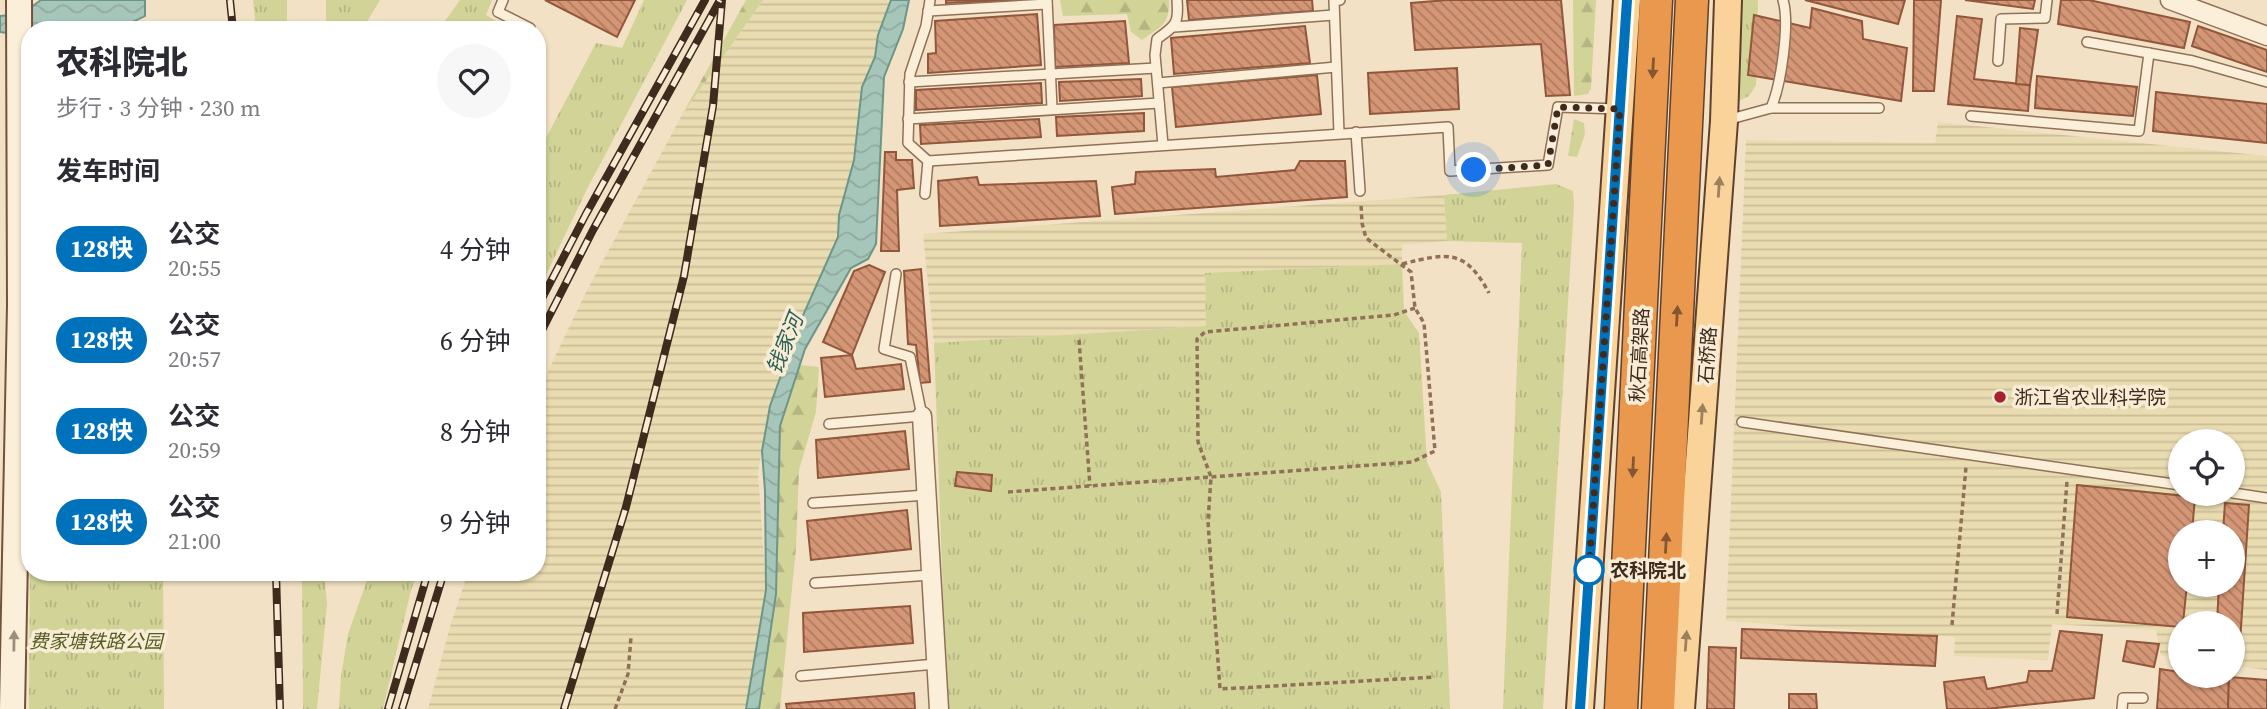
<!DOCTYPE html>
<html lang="zh">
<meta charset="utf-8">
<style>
:root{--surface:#fff;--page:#f7f7f7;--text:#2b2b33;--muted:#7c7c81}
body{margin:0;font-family:"Source Serif 4","Noto Sans SC",serif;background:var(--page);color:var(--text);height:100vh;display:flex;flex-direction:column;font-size:26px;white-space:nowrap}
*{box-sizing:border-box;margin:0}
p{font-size:23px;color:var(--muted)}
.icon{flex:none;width:38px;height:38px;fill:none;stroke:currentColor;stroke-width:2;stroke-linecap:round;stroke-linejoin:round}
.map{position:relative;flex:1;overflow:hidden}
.drawer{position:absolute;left:21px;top:21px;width:525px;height:560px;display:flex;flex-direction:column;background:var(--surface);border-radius:28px;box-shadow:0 2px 5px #0004}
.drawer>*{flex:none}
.badge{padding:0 14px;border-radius:23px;font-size:24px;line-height:46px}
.fabs{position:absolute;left:2168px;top:429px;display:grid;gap:14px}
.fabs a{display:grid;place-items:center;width:77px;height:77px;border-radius:50%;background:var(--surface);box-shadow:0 2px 5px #0004;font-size:35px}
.you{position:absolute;width:35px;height:35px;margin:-18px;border:5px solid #fff;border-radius:50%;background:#1a73e8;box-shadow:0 0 0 10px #1a73e833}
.map>.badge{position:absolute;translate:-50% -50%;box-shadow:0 0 0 4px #fff}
h2{padding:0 35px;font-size:26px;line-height:63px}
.round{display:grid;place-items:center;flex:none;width:74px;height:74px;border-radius:37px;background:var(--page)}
.overview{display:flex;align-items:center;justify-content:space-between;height:119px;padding:0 35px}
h1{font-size:33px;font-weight:800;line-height:52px}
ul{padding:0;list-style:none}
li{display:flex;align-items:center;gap:21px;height:91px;padding:0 35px}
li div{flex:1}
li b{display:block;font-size:26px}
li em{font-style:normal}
li .badge{min-width:77px;font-weight:700;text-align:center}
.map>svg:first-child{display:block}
</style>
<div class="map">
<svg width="2267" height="709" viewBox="0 0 2267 709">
<defs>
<pattern id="farmland-rules" width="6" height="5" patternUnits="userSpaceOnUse" patternTransform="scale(1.75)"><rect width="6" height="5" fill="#eadcb1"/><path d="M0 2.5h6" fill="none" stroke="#cabd98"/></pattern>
<pattern id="grass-tufts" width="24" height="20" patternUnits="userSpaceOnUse" patternTransform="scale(1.75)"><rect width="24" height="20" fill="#d1d397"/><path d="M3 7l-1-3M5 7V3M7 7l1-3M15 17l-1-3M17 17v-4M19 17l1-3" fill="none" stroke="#b4b582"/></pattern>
<pattern id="forest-firs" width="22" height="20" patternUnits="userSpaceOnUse" patternTransform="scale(1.75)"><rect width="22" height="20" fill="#d1d397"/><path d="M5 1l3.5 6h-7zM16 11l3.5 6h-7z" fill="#b4b582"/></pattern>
<pattern id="water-waves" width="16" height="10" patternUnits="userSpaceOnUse" patternTransform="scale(1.75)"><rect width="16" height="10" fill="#a7c6ba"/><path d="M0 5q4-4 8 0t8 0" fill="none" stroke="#91aa9f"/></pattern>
<pattern id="building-back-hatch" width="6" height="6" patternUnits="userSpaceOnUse" patternTransform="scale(1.75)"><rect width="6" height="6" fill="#d59676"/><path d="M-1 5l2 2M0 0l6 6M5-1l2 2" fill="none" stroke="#ae7b60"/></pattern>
</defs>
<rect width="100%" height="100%" fill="#f3e1c5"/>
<g fill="url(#farmland-rules)" fill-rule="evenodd">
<path d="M763,0h128l-13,35 -3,22 -13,30 -8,73 -15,55 -1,22 -38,85 -30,84 -12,66 8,118 -20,119h-318l22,-82 18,-55h69v-178l50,-104 95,-175z"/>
<path d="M1938,122l329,34v514l-34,-4v-43h-53v35l-19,-2 -5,-26 -104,-6 -4,36 -94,-4 1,-19 -229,-16 20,-481 189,3zM2180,441h53v53h-53zM2180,532h53v52h-53z"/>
<path d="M1444,195l3,46 -45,4v19l-197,9 1,53 -272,17 -11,-109z"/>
</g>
<g fill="url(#grass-tufts)">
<path d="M253,0h34v30h-31z"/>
<path d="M326,0h54l-18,30h-36z"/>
<path d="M460,0h32l-6,15 25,15h-49l-17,-9z"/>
<path d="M644,0h43l-101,191 -49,103v-139l59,-112 26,5z"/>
<path d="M1738,0h20l-2,85 -7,11 -14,7z"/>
<path d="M1556,184l17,7 1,15 -31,503h-40l19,-466 -75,-2 -3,-46z"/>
<path d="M1402,264l2,47 15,22 8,129 14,30 9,217h-503l-13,-366 272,-17 -1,-53z"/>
<path d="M30,572h133l1,137h-135z"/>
<path d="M302,572h22l3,32 -10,105h-14z"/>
<path d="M370,572h48l-7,18 -28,119h-44l2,-33 7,-42z"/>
</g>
<g fill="url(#forest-firs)">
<path d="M746,0h17l-81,115z"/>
<path d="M1060,0h109c1,25 -9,27 -27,40l-11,-8 -4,-18 -64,2z"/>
<path d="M1573,0h23l-5,88 -3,6 -14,2z"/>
<path d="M1574,119l10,4 1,11 -8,23 -9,-1z"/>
<path d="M800,365l19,2 -3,45 -17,58 -3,78 -16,161h-21l17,-115 4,-168z"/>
</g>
<g fill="url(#water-waves)" stroke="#6c9688" stroke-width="2">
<path d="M41,0h104v16c-33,19 -77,14 -115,14l-2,6 -28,-4v-16l22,-2z"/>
<path d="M891,0h18l-6,29 -19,48 -8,167 -8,15 -17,9 -46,81 -25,77 -4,168 -17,115h-13l20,-119 -1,-99 -3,-40 8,-45 30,-84 38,-85 1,-22 15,-55 8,-73 13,-30 3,-22z"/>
</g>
<g fill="url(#building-back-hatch)" stroke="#92573b" stroke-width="2">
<path d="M545,0h90l-18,37z"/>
<path d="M946,0h69l-69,3z"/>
<path d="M1187,0h125l1,11 -124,9z"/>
<path d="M1447,0h114l9,95 -24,1 -5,-52 -126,6 -4,-47z"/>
<path d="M1805,0h100l-7,24z"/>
<path d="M1914,0h27l-7,91h-21z"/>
<path d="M1965,0h70l-2,9z"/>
<path d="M2061,0h28l101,22 -6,26 -126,-24z"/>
<path d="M1812,8l50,13 1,18 44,9 -6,53 -153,-26 6,-60 56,13z"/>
<path d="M1037,14l4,51 -113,8v-19l8,-1 -1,-32z"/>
<path d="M1957,16l25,3 -8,60 56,6 -2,26 -80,-7z"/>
<path d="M1125,21l4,42 -74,4 -1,-42z"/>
<path d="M1305,26l5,37 -136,11 -3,-36z"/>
<path d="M2198,26l69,24v22l-75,-26z"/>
<path d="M2020,28l18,2 -8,55 -14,-1z"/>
<path d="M1457,68l2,41 -89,5 -2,-41z"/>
<path d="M1317,75l4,39 -145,13 -4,-40z"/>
<path d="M2037,76l100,11 -4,29 -98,-8z"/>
<path d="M1141,79l1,17 -82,5 -1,-19z"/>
<path d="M1041,83l1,20 -126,7v-20z"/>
<path d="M2156,92l111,12v39l-114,-12z"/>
<path d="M1144,113v18l-87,5 -1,-19z"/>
<path d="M1039,119l2,18 -120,7 -1,-19z"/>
<path d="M885,152h11v8h16l2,28 -17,2 2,61h-18z"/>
<path d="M1300,161h45l2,36 -232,17 -3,-27 23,-3 1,-12 79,-3 1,8 79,-7z"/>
<path d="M977,177l2,8 117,-4 4,35 -160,10 -2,-45z"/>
<path d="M869,265l16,7 -33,83 -29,-13 31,-71z"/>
<path d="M921,269l9,113 -10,1 -4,-38 -8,-1 -4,-73z"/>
<path d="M852,355l4,14 45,-5 3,25 -79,8 -4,-39z"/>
<path d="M905,431l4,38 -91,9 -2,-38z"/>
<path d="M957,472l35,3 -1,16 -36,-5z"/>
<path d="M2077,485l118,12 -3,35h-12v52h7l-4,39h-3v4l-113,-10z"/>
<path d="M2225,503l24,2 -10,153h-6v-35h-16l2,-39h14v-52h-10z"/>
<path d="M907,510l4,39 -100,11 -4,-39z"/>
<path d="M910,606l3,37 -109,9 -1,-39z"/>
<path d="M1742,629l195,7 -2,30 -194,-8z"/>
<path d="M2060,631l42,4 -8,63 -108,11h-39l-3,-27 40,-5 3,12 40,-7 2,-11h23z"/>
<path d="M2127,641l32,3 -5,23 -31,-6z"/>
<path d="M1709,647l27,1 -2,61h-27z"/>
<path d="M2160,669l20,3v4l49,1 -1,32h-71z"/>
<path d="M2229,677l38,3v29h-39z"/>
<path d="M914,693l1,16h-128l-1,-5z"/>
<path d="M1789,694h27l1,15h-28z"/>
</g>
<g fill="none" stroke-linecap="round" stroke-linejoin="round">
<defs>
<g id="lane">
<path d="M503,0l-5,12 32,16"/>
<path d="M930,0l-4,26 -16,48 -2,69 20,18 520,-34 2,44 98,-6 10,-58 60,2"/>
<path d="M1047,0l5,108"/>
<path d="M928,11l119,-7"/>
<path d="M1174,27l160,-12"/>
<path d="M2087,42l106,19 74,21"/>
<path d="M1998,61l3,-42 44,-1 2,-18"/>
<path d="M909,82l247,-14"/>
<path d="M1158,83l178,-16"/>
<path d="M1771,108h108"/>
<path d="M1971,116l168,15 10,-78"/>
<path d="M908,119l251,-16"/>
<path d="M1727,120l44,-12c10,-23 19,-84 12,-108"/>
<path d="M1356,132l4,59"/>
<path d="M1339,133l-5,-132 6,-1"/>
<path d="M1163,145l-8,-90 2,-16c19,-14 22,-15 20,-39"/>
<path d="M925,194l3,-33"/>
<path d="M1742,422l438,63"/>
<path d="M829,424l93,-8 -12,-59 -26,-8 12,-75"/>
<path d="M2233,493l34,5"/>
<path d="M813,503l114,-8"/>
<path d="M815,583l116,-8"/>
<path d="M801,676l135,-12"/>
<path d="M2122,709l1,-11h20"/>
</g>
<g id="street">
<path d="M2170,0l97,36"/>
<path d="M922,416l17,293"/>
</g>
<path id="secondary" d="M12,709l8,-404 -1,-305"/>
<g id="primary">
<path d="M1580,709l47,-709"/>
<path d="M1681,709l43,-588 4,-121"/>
</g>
<g id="highway">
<path d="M1621,709l35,-709"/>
<path d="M1658,709l34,-709"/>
</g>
</defs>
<use href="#lane" stroke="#907158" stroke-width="12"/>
<use href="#street" stroke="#907158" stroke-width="21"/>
<use href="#secondary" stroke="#72523b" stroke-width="28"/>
<use href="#primary" stroke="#5e402d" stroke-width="30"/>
<use href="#highway" stroke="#5e402d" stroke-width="35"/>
<g stroke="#907158" stroke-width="3.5" stroke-dasharray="5 3.5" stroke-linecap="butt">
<path d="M1402,264c45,-11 63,-16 87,29"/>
<path d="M1415,308l-21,7 -189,17 -8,7 1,103 13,35 -3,45 12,167 215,-12"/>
<path d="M1079,340l11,146"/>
<path d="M1008,492l404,-30 23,-11 -11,-128 -9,-15 -4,-36 -45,-34 -4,-15 -1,-19"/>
<path d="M2057,614l10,-133"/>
<path d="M1952,625l14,-158"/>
<path d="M615,709l13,-35 3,-37"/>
</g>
<use href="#lane" stroke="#fcefd9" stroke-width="9"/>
<use href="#street" stroke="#fcefd9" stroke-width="18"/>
<use href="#secondary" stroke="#fcefd9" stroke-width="24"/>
<use href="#primary" stroke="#f9d399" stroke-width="26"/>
<use href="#highway" stroke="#ea984d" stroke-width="32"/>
<defs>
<g id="rail">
<path d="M230,0l3,30"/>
<path d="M537,308l49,-94 119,-214"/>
<path d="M537,340l56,-110 127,-230"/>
<path d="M276,572l4,137"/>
<path d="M388,709l40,-137"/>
<path d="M402,709l42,-137"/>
<path d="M564,709l62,-202 58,-231 29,-170 9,-106"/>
</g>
</defs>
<use href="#rail" stroke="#3f2b1e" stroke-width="8"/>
<use href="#rail" stroke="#f9ecd5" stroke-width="5" stroke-dasharray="16" stroke-linecap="butt"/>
</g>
<defs><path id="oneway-solid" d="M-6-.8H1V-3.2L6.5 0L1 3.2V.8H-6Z" transform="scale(1.75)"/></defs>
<g fill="#835731">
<use href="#oneway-solid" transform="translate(1653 68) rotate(93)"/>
<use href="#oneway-solid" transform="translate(1677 316) rotate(-87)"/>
<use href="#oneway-solid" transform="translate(1633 467) rotate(93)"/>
<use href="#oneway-solid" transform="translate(1666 543) rotate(-87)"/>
</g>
<g fill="#9c7f5c">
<use href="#oneway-solid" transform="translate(1719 187) rotate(-86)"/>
<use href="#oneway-solid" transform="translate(1702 414) rotate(-86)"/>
<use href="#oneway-solid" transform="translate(1686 641) rotate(-86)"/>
</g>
<use fill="#9e8d7c" href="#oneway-solid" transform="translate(14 641) rotate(-89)"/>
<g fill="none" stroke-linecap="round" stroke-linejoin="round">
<defs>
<path id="line" d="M1580,709l47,-709"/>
</defs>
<use href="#line" stroke="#fff" stroke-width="16"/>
<use href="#line" stroke="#0072bc" stroke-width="10"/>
<path stroke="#3f2b1e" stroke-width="7" stroke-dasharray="0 12.6" d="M1474,170l74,-5 10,-58 62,2 -31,461"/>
</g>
<circle fill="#a6212d" stroke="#f9ecd5" stroke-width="2.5" cx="2000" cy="397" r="7"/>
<circle fill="#fff" stroke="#0072bc" stroke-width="3.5" cx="1589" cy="570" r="14"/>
<g text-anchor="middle" stroke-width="7" stroke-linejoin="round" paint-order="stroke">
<g font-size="19" fill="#3f2b1e" stroke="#f9ecd5">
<text transform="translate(1639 355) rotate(-87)" y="7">秋石高架路</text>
<text transform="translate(1707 355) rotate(-86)" y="7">石桥路</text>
</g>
<g font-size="19" fill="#3f2b1e" stroke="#f9ecd5" text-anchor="start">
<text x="2014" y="404">浙江省农业科学院</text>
</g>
<g font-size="19" font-weight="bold" fill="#3f2b1e" stroke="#f9ecd5" text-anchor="start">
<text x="1610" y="577">农科院北</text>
</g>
<g font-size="19" font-style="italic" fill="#535e22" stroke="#f9ecd5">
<text x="96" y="648">费家塘铁路公园</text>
</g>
<g font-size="21" font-style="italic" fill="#2b6058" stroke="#f9ecd5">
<text transform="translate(785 344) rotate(-68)" y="7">钱家河</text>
</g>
</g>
</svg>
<div class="fabs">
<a><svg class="icon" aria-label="locate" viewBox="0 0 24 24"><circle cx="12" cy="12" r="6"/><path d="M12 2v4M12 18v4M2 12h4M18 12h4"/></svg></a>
<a>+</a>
<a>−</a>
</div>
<div class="you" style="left:1474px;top:170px"></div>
<section class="drawer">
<div class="overview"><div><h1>农科院北</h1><p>步行 · 3 分钟 · 230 m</p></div><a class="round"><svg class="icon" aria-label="heart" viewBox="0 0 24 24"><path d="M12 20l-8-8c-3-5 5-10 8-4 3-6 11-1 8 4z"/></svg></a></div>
<h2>发车时间</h2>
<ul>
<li><span class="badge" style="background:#0072bc;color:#fff">128快</span><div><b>公交</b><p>20:55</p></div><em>4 分钟</em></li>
<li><span class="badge" style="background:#0072bc;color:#fff">128快</span><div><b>公交</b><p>20:57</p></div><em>6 分钟</em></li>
<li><span class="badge" style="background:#0072bc;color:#fff">128快</span><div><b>公交</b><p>20:59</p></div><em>8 分钟</em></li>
<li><span class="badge" style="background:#0072bc;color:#fff">128快</span><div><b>公交</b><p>21:00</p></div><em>9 分钟</em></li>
</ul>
</section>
</div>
